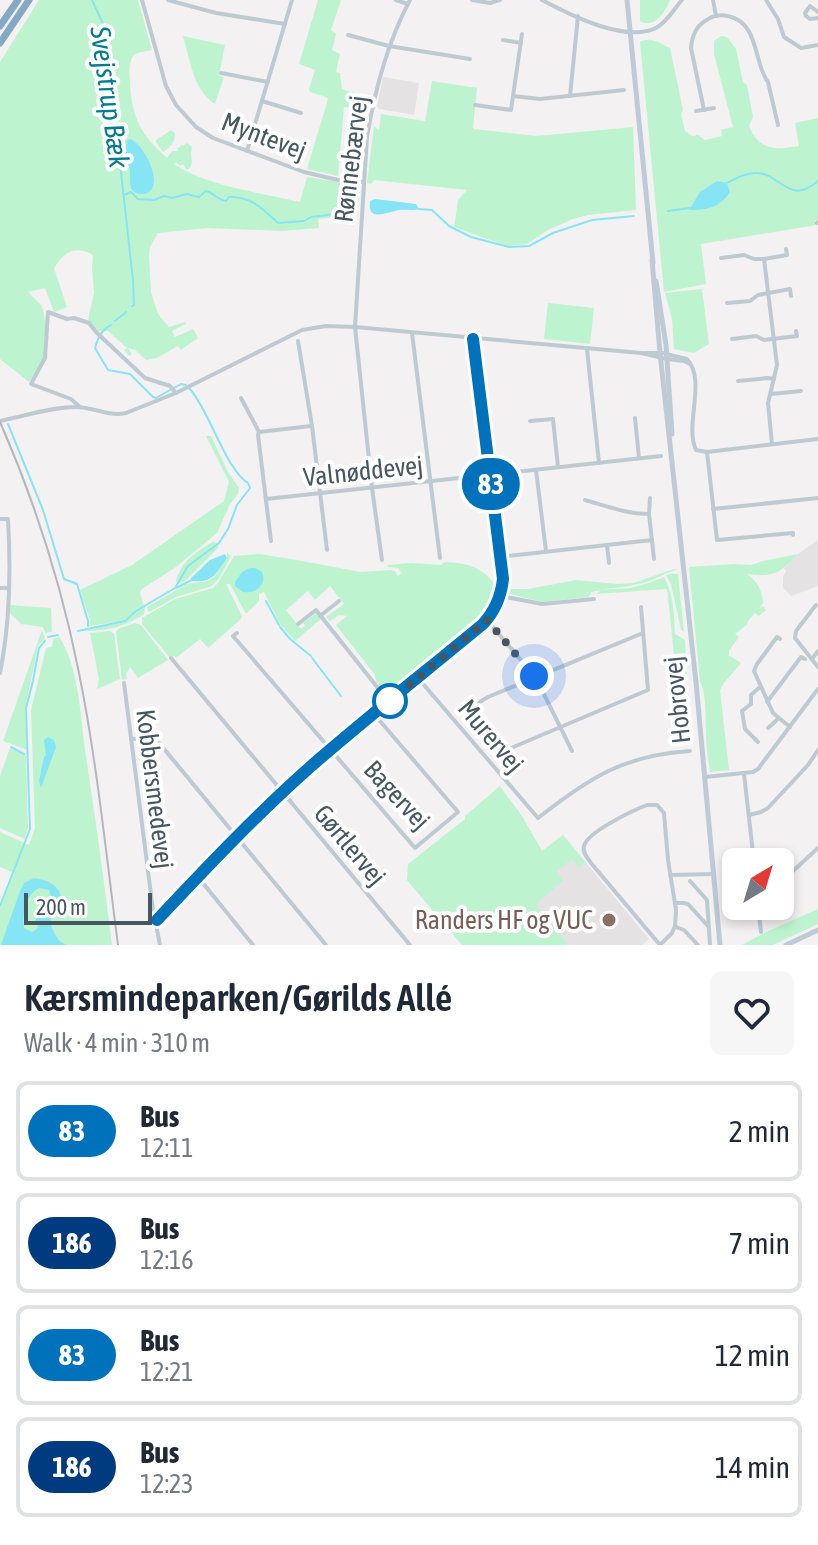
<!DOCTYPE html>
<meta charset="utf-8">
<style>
:root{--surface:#fff;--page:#f6f6f7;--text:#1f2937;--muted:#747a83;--line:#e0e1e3}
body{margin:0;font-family:"Asap Condensed",sans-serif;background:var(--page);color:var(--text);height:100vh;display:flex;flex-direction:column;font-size:30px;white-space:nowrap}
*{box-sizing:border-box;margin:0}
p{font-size:26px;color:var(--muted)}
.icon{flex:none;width:44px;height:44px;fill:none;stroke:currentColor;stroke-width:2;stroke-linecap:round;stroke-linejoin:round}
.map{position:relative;height:945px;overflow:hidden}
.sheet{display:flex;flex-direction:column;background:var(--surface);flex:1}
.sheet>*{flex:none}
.badge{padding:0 16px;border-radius:26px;font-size:28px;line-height:52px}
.needle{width:52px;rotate:38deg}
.tools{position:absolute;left:722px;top:848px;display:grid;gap:16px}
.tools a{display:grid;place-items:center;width:72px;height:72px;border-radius:12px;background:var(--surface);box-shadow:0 4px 12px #0003;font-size:40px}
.scale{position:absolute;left:24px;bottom:20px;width:128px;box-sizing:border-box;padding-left:8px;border:4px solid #475761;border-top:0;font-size:22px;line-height:28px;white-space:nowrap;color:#475761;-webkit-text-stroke:6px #fff;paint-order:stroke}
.you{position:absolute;width:40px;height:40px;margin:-20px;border:6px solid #fff;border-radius:50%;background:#1a73e8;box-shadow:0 0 0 12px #1a73e833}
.map>.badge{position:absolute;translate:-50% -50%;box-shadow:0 0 0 4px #fff}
.round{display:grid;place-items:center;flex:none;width:84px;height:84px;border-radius:12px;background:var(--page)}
.summary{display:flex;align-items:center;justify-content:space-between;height:136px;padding:0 24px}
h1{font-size:38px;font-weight:600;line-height:60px}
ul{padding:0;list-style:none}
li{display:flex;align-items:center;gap:24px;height:100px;margin:0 16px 12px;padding:0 8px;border:4px solid var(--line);border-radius:12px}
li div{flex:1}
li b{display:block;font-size:30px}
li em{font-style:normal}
li .badge{min-width:88px;font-weight:700;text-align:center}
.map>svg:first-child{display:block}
</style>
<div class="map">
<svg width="818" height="945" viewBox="0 0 818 945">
<rect width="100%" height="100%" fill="#f4f1f2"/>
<g fill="#e5e2e4">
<path d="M383,77l36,6 -5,32 -35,-6 -2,-3z"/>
<path d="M818,540v46l-27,10 -8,-9v-10l3,-6 -2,-3 14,-14z"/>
<path d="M529,829l13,22 21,-16 86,104 -7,6h-180l-55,-65z"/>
</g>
<g fill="#bdf4cf">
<path d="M39,0h99l14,50c-4,1 -15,2 -18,5 -5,5 -5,19 -4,25 1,36 10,54 37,78l5,-7h6v-3l3,-3 2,1 4,-3 5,4c-3,8 4,17 -5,23l-4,-6 -3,2 -4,-4 -3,2c38,23 84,28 127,38l7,-25 50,8 3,8 -2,22 -40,4 1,9 -36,3 -76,-3 -49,5 -8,14 -1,9 2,36 7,22 11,13 16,-5 1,2 -14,7 3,6 18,-8 5,9 -17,12 -3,-4 -21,12 -11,2 -11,-10 -7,-2 4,6 -3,2 -5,-6 3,-2 -19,-17h-10l-10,-11 6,-27 -2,-25 1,-13c-18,-10 -29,-3 -39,13l13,39 -13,5 -9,-24 -17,4 14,14 4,17 -3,39 -14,20 -29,-23v-297z"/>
<path d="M318,0h23l-10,30 5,4 -4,16 8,4 -4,18 4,1 2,16 29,9 -1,5 -16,-3 -2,1 -1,7 -7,-1 -6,69 -31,-7 21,-70 -2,-2 -16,-5 -1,-3 6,-19 -16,-6z"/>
<path d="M640,0h30c-5,13 -16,29 -30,21z"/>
<path d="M183,36l42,9 -6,31 5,1 -9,27c-22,-14 -25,-44 -32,-68z"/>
<path d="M721,36l6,1 9,12 7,33 4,3 6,32 -4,9c10,25 27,24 50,20l-4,-23 23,-5v102h-3l1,5 -115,19 5,40 -42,8 -24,-250c11,-6 20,1 30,6l13,62 -2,4 4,17 7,5 6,-1 7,5 17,-4 -1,-6 12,-3 -19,-73v-13z"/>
<path d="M432,81l45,7 -4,41 64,7 96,-9 3,83 -48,5 -15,4 -25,11 -21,14 -20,2 -53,-19 4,-27 9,-10 -93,-10 -3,4 -4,-1 7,-57 5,4 2,-16 44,7z"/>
<path d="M171,130l4,3c0,9 -5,15 -12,19l-7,-10v-2z"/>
<path d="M702,289l7,55 -15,9 -20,-4 -2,-30 -7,-26z"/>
<path d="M548,303l46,5 -4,36 -46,-5z"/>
<path d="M206,436h5l17,36 11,16 -1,6 -8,10 -13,29 -41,34 -34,22 -2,4 4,13 -7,3 -14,12 -34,5 1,-6 -10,-30 52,-25 92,-64 5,-19z"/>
<path d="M214,541l5,6 -34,34 -5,2 -4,-2c5,-20 21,-30 38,-40z"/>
<path d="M227,553l4,3 -11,21 -8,9 -36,11 -27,15 -2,-5 40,-23 21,-3 7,-5 12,-18z"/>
<path d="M259,554l32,5 70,13 30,-2 4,1 3,5 3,-3 -3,-5 -10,-1 -1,-2 24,-2 31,2 1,-2 3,-1c12,1 25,2 35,9 7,4 10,10 16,15 -2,13 -8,24 -19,35l-87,73h-4l-11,-13 -1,-6 -39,-50 11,-9 -8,-1 -9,6 -4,-4 18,-13 -14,-18 -15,14 -7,-9 -22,19 15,19 4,-3 -2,-3 13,-10 5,6 -26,22 -11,-12 2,-2 -4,1 -18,-36 -5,2v7l-13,13 -16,-30h-4l16,32 -1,3 -33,29 -8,-9 -24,19 -2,-2 -4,2 -28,-34v-6l33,-19 38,-11 5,-5 16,-27z"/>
<path d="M798,554c-19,20 -24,23 -51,20 11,8 15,16 16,29l-4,6 4,-3 3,4 -7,6 -4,-3 -7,8 -1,4 -12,9 4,3 -10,14v6l1,-1 11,7 -17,20 -4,7 9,80 -19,2c-2,-13 -4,-27 -4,-40 -1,-17 1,-35 -6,-51l-11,-114 44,-3 18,1 12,-4z"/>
<path d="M674,569l2,1c-13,3 -24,12 -38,14 -16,4 -31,4 -47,8l-2,5 -47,5 -36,-9 1,-4h21l48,-9 42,4 15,-1z"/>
<path d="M669,574h9l6,58 -3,-2 -10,-46 -5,-9z"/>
<path d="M664,577c10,18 10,37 11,57l10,6 2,41 -10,2 -10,-94 -71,5 5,-4 29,-2 19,-5z"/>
<path d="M10,605l41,3 1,24 -7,1 -2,-6 -22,-3 -11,-11z"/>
<path d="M145,607l-1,7c-19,13 -38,17 -60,17l40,-9 13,-12z"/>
<path d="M135,623l6,2 27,35 -30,18 -8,-11 -4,7 1,5 -5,1 -6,-48 2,-3z"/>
<path d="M42,630l3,8 -7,8 -13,63 2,41 -24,-9z"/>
<path d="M110,631l4,3 6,45 -23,10 2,-10 -9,-46z"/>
<path d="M59,637c19,27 22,80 26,113 10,65 19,130 27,195h-112v-36l14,-36 -14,-6v-35l29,13 6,-17 -4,-118 15,-62 6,-1 1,-8z"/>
<path d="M10,748l16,8 2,71 -3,12 -25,-11v-52z"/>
<path d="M500,786l22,30 20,35 21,-16 22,27 -6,5 -7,-8 -15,12 6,10 -27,23 32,41h-106l-55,-65 1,-16 57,-45v-3z"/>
<path d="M818,909v15l-45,21h-31l24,-13z"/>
</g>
<g fill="#86e5f5" fill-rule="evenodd">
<path d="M130,139c17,7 37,53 13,55 -4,0 -8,-1 -11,-4 -3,-5 -2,-13 -2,-19 -2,-10 -6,-21 -3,-31z"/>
<path d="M717,181l10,2 3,9c-10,16 -23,18 -41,18l11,-18z"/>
<path d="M375,199l41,5 3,5c-6,2 -12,0 -20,1 -12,2 -32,13 -29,-9z"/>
<path d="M225,554l2,4c-12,17 -14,25 -37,23l1,-3 19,-18z"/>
<path d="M250,568h5l7,4c5,13 -6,22 -19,20l-8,-6v-4l7,-10z"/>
<path d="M48,737l6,3 2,7 -15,41 -2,-7 5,-24 2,-2 -2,-15z"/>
<path d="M34,878c13,2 25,6 28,21 -7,10 -15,18 -9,31 4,8 6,12 14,15h-66l19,-54 4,-8zM39,888l10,2 3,11 -16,17 -1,3 3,3 -1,5 -5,3 -8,-4c-2,-14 1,-33 15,-40z"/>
</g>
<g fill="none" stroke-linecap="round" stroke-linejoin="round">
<g stroke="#86e5f5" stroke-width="2">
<path d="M92,0l13,28 28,252 1,25 -2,1"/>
<path d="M725,184c9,-5 20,-11 30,-11 26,-1 33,34 63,8"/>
<path d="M124,195l7,-3 7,7 16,1 10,-4 8,2 15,-4 12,3 7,-6c8,2 12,9 20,10l3,-4c22,-1 34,12 49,26l26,-2 7,-4 44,-5"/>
<path d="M419,209l13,1 17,16 22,11 38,10 20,-1 24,-13 39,-13 42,-4"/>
<path d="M668,211l22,-3"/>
<path d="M115,321l11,-9"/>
<path d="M111,325c-10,5 -13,13 -16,23l13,22 22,4 23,23 3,1 14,-8"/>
<path d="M174,388l7,-4 5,1"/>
<path d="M8,424l35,86 21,69 13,5 11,37v5"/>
<path d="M176,588l14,-7"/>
<path d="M266,601l13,24"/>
<path d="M280,627l10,12 21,17"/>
<path d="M78,631l47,-10 11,-10 39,-23 13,-22 31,-23 9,-14 9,-24 13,-17 -2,-5c-22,-13 -38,-71 -58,-94"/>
<path d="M48,637l10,-2"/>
<path d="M312,658l29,38"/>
<path d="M11,747l13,7"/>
<path d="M0,906l30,-77 -4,-121 7,-27 6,-33 6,-7"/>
</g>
<g stroke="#becad2" stroke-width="4">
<path d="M142,0l24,86 10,19 20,22 17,11 91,34 34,8 26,2"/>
<path d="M168,0l48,13 69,11"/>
<path d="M396,0l12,4"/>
<path d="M472,0l18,3 10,-3"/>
<path d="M542,0c28,15 83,43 114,28 11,-6 18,-19 26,-28"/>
<path d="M713,0l3,16"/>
<path d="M766,0l12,19 6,18 17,11 17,-3"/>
<path d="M818,12l-8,-6 -5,7 1,3 4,3 8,-1"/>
<path d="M348,35l41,11 81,13"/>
<path d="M503,40l18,3"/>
<path d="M221,73l47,9"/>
<path d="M513,96l27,3 84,-9"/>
<path d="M570,96l8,-80"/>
<path d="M262,101l39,12"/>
<path d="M475,105l36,5 11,-76"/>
<path d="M704,110l-13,-62c1,-11 4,-21 14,-27 7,-5 15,-7 23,-5 32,7 25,47 40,66l10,43"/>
<path d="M696,111l18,-3"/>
<path d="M247,151l45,-151"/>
<path d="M817,223l1,-1"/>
<path d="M721,258l23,-3 10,4h10l23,-4 -1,-6"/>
<path d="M764,259l13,106 -9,38 4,41"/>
<path d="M727,303l23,-2 8,-6 32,-6 1,7"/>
<path d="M412,333l28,225"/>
<path d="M732,339l24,-3 8,4 33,-4 -1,-5"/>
<path d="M298,341l14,85 15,124"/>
<path d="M587,349l12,114"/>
<path d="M666,354l21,5c20,22 -3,65 9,91l11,2 111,-13"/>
<path d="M667,359l17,2 6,3"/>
<path d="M738,381l30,-3 6,1"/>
<path d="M771,394l30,-3"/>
<path d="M241,398l18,34"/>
<path d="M80,407l-9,-8 -40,-15 14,-26 3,-46 19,7 7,-1 15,5 7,9 49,46 25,8 6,7"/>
<path d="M635,418l4,40"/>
<path d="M530,421l23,-2 5,48"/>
<path d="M707,452l10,88 76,-7v2"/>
<path d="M536,470l10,81"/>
<path d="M266,499l395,-43"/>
<path d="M585,500c21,6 42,14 64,14l5,45"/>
<path d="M713,509l105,-11"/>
<path d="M649,514l1,-16"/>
<path d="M0,519h8c3,51 2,104 -8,154"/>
<path d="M271,541l-13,-106 1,-3 52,-6"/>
<path d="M607,545l2,18"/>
<path d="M500,557l152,-17"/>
<path d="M382,560l-10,-72 -17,-161 12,-190c8,-48 20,-94 43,-137"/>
<path d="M0,588h9"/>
<path d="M501,596l41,8 52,-5"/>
<path d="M816,605l-20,26 -1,7 23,29"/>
<path d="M320,616l19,-15"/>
<path d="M487,620l49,58 36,73"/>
<path d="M298,624l18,-14 73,92"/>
<path d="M237,633l-4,3 182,212 43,-36 -84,-98"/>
<path d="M780,639l-3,-2 -20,27 -3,7 19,42 17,14"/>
<path d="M171,658l239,287"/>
<path d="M812,659l6,-8"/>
<path d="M418,678l120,140c51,-40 86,-63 152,-67"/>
<path d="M124,683l29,227 4,10 -1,5 4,20"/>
<path d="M767,702l34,-45 4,2"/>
<path d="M475,705l13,-8 155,-64"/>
<path d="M768,728l11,-10"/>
<path d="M131,739l20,-1 9,6 166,201"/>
<path d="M758,742l-13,-13 -3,-18 9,-7v-9l9,-8"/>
<path d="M511,748l137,-58 -7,-83"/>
<path d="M744,774l10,88"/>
<path d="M705,777l48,-5 5,-3 60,-80"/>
<path d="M647,805h10l7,8 4,47 8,50 -1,16 -3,7 -12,12 -69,-82c-3,-5 -9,-10 -7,-17 3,-14 50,-36 63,-41z"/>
<path d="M749,815l12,-3 7,-4 40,-43 10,-15"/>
<path d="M670,875l44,-1"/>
<path d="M198,877l55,68"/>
<path d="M780,880l12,-8 26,-24"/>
<path d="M690,881l17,19 3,45"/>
<path d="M675,903h9l4,1 20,22"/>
<path d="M758,906l3,26"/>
<path d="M157,920c49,-52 98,-104 152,-152 56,-50 116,-96 174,-144 12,-13 19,-27 20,-45l-30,-240"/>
<path d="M676,927l8,3 14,15"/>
</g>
<g stroke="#becad2" stroke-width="4">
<path d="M644,353h19"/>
<path d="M0,421c25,-5 51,-14 76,-14 17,0 33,10 50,6l50,-20 126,-63 24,-4 29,1 286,26 26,6"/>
</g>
<g stroke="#becbd7" stroke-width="5">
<path d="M627,0l26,263"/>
<path d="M652,260l8,93 36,329 24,263"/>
<path d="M656,281l10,64 6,89"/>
<path d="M786,945l32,-15"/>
</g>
<g stroke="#85a8c4" stroke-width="7">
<path d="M0,26l18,-26"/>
<path d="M0,43l29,-43"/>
</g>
<path stroke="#b3b7bc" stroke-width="2" d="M0,422c35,80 62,165 79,251 18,89 27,181 39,272"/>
</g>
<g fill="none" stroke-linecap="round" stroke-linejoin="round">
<defs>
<path id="line" d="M157,920c49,-52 98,-104 152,-152 56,-49 116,-96 174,-144 12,-13 18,-27 20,-45l-30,-240"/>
</defs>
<use href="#line" stroke="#fff" stroke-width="18"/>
<use href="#line" stroke="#0072bc" stroke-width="12"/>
<path stroke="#475761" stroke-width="8" stroke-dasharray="0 14.4" d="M390,701l-1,1 98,-82 47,56"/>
</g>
<circle fill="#fff" stroke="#0072bc" stroke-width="4" cx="390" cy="701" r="16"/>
<circle fill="#8d6e63" stroke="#fff" stroke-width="3" cx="609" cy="920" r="8"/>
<g text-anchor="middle" stroke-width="8" stroke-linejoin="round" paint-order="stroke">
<g font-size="26" fill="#475761" stroke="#fff">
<text transform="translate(264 136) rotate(21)" y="9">Myntevej</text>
<text transform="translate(351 159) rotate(-83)" y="9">Rønnebærvej</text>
<text transform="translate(363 471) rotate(-6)" y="9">Valnøddevej</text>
<text transform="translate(677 700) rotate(-96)" y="9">Hobrovej</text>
<text transform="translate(491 736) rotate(50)" y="9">Murervej</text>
<text transform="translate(155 789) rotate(83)" y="9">Kobbersmedevej</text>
<text transform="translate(397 795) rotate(47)" y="9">Bagervej</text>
<text transform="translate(350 845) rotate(50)" y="9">Gørtlervej</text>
</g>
<g font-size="26" fill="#785e54" stroke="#fff" text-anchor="end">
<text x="593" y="929">Randers HF og VUC</text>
</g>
<g font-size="28" font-style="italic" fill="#047c90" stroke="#fff">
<text transform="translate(110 97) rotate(82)" y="10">Svejstrup Bæk</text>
</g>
</g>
</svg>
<div class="tools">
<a><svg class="needle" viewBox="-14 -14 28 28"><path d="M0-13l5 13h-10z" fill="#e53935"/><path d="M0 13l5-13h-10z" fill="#747a83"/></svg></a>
</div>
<div class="scale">200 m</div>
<div class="you" style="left:534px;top:676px"></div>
<b class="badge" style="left:491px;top:484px;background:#0072bc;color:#fff">83</b>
</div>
<section class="sheet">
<div class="summary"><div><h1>Kærsmindeparken/Gørilds Allé</h1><p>Walk · 4 min · 310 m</p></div><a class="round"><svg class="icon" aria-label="heart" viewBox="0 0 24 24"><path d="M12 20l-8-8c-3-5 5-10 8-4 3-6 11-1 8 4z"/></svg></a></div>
<ul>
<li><span class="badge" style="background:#0072bc;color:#fff">83</span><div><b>Bus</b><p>12:11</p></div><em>2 min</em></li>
<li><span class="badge" style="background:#003b80;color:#fff">186</span><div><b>Bus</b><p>12:16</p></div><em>7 min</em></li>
<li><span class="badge" style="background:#0072bc;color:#fff">83</span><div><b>Bus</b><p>12:21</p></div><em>12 min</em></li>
<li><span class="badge" style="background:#003b80;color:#fff">186</span><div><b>Bus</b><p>12:23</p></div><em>14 min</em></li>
</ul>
</section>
